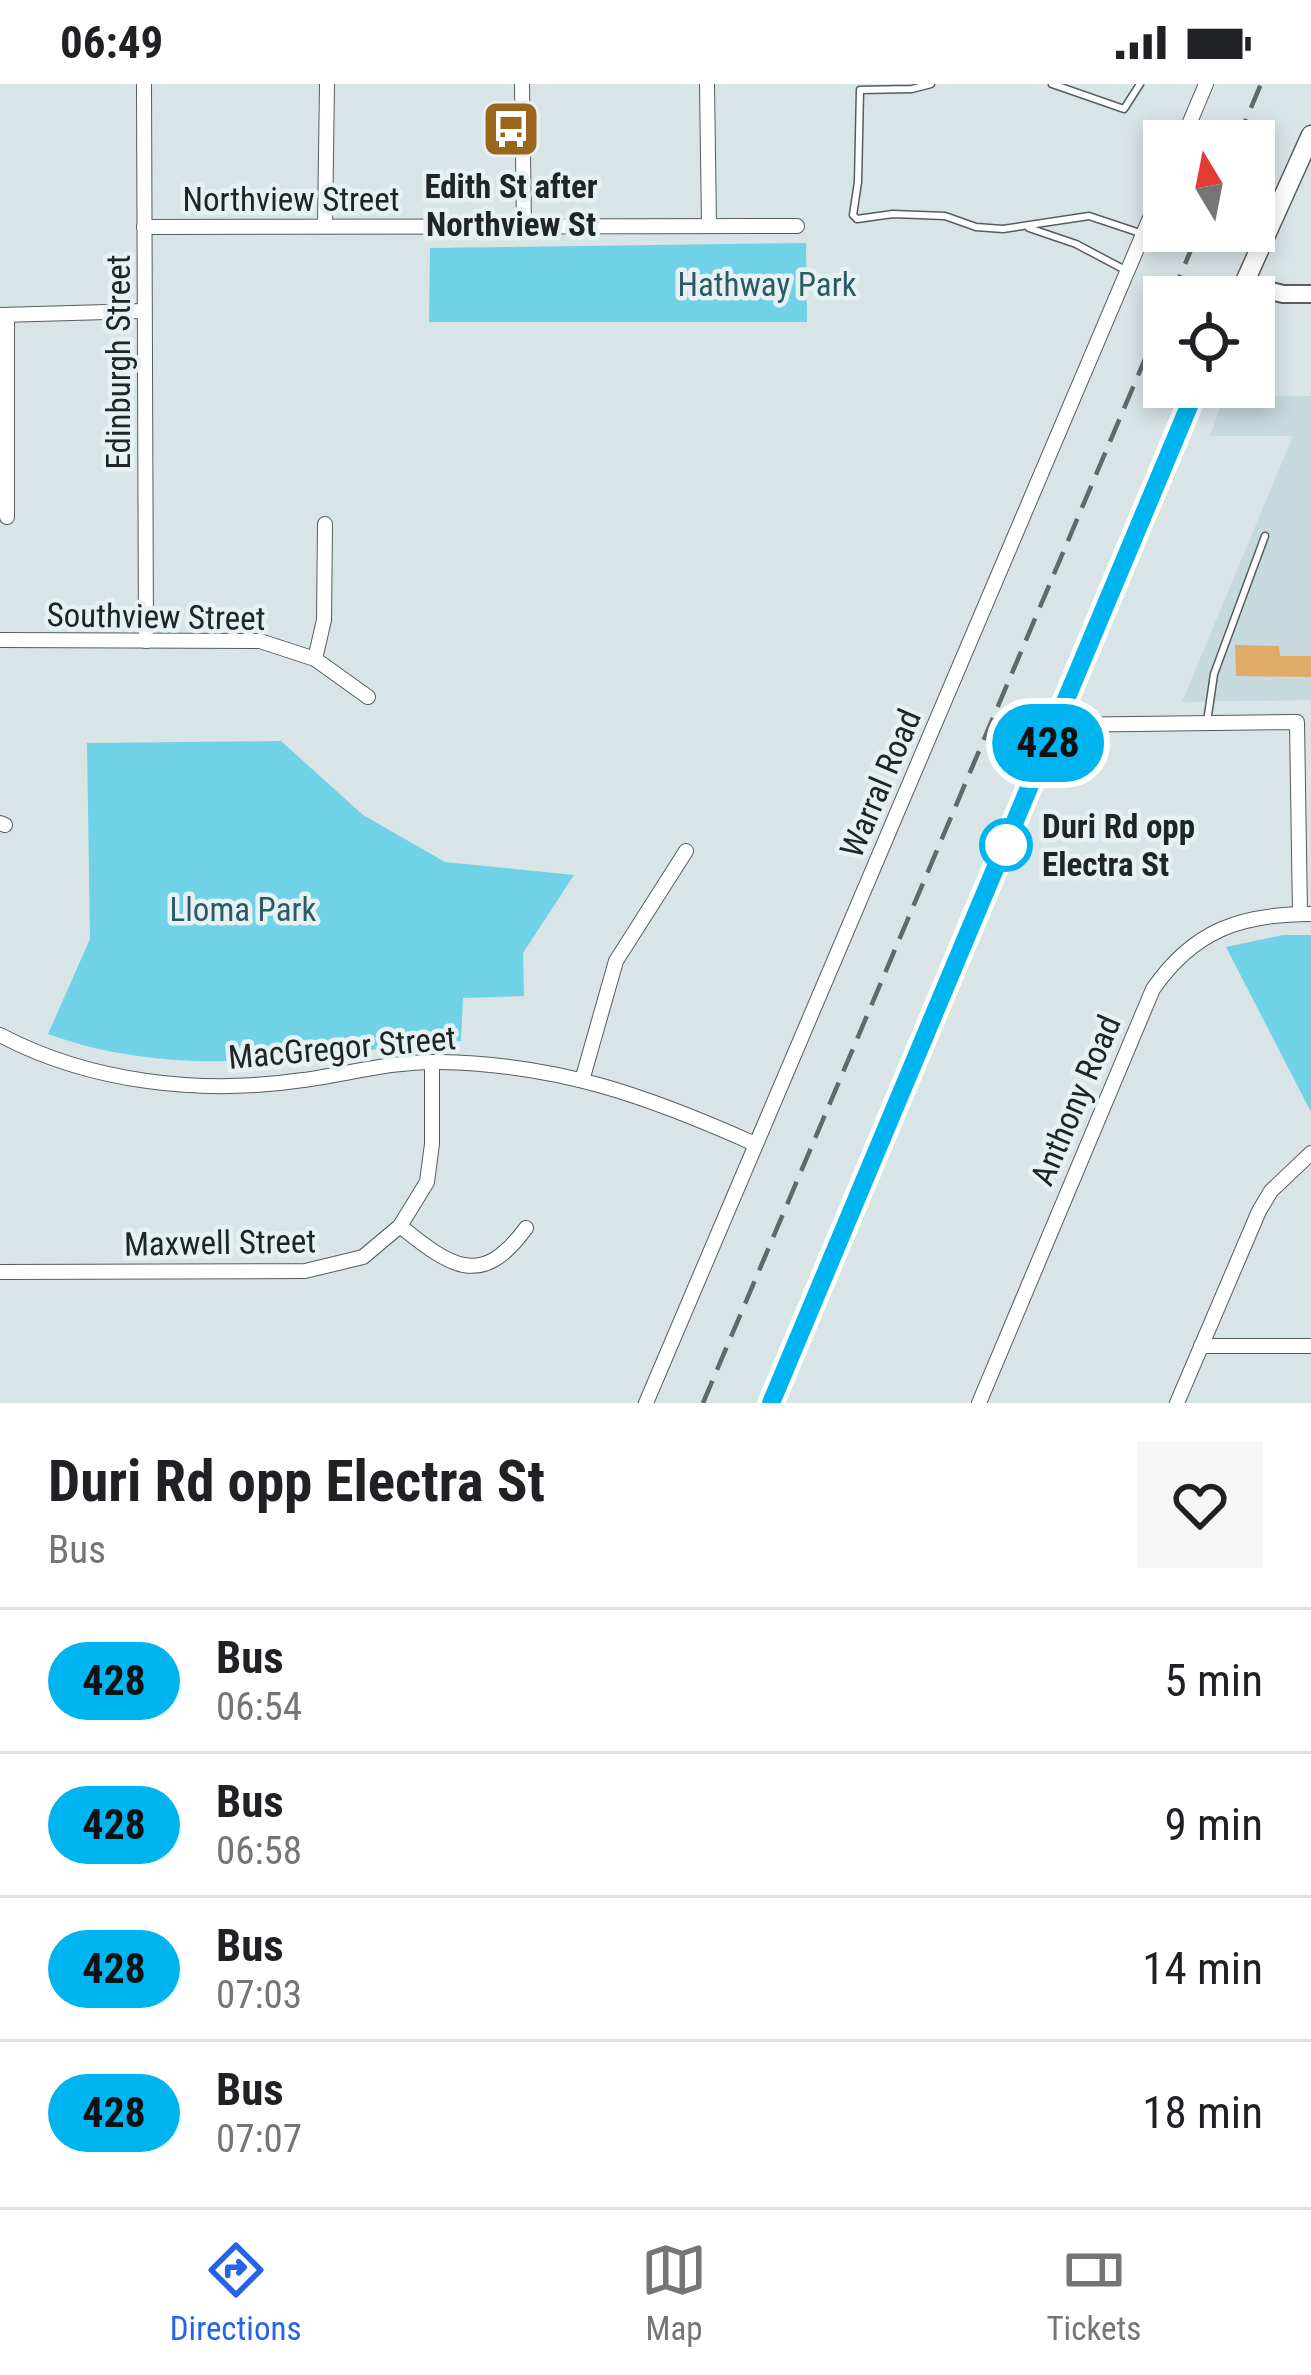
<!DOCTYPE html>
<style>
:root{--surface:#fff;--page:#f6f6f6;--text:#202124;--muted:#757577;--line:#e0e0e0;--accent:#2563eb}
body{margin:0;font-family:"Roboto Condensed",sans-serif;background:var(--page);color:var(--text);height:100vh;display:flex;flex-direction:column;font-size:45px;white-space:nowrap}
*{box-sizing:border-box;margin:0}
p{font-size:39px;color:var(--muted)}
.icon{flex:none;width:66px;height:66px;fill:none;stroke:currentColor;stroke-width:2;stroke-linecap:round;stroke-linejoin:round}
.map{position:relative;height:1319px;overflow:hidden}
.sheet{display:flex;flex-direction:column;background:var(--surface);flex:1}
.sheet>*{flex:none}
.badge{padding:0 24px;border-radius:39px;font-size:42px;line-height:78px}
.needle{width:78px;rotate:350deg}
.controls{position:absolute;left:1143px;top:36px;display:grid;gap:24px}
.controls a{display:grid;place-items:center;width:132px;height:132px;border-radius:0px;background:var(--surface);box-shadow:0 6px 18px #0003;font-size:60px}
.map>.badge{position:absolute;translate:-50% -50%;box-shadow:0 0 0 6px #fff}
.round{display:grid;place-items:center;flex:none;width:126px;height:126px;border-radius:0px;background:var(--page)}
.head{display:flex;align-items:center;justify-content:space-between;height:204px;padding:0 48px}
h1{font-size:57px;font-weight:700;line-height:90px}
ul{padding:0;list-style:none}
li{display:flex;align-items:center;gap:36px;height:144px;padding:0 48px;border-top:3px solid var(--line)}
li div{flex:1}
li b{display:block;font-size:45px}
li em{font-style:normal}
li .badge{min-width:132px;font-weight:700;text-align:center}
.status{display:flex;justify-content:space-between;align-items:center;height:84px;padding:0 60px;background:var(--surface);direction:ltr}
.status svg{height:33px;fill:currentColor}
.tabs{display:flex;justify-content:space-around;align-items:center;height:168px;border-top:3px solid var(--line);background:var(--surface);font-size:33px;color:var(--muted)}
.tabs a{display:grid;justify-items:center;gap:6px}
.tabs .selected{color:var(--accent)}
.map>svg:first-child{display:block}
</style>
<div class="status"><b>06:49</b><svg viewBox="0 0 49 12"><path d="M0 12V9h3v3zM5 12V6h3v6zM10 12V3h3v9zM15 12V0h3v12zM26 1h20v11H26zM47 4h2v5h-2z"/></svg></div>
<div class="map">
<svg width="1311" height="1319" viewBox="0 0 1311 1319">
<rect width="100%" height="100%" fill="#d9e4e6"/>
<path fill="#c6d9dd" d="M1311,312v304l-129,2 111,-266h-83l14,-39z"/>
<g fill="#70d2e6">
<path d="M806,159l1,79h-378l1,-74z"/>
<path d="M281,657l82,74 82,47 129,13 -51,78 1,43 -61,2 -2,43c-142,11 -274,43 -413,-7l42,-95 -3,-196z"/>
<path d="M1283,851h28v177l-85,-165z"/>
</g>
<path fill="#e0aa67" d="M1235,561l44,1 1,10h31v21l-75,-1z"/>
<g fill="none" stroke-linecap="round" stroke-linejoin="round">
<defs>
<g id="service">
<path d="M931,0l-19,5 -52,1 -2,92 -5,33 4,4 36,-5 52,2 31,11 27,2 86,-13 51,17"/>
<path d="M1052,0l72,25 16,-25"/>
<path d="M1029,144l47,16 51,27"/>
<path d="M1207,638l7,-48 51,-138"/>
</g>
<g id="minor">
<path d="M144,0l2,557"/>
<path d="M522,0l2,142"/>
<path d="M707,0l2,141"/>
<path d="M1182,57l24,-57"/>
<path d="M325,142l2,-142"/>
<path d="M144,143l653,-1"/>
<path d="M0,231l143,-4"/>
<path d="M7,433v-202"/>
<path d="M0,556l260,1 55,18 53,38"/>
<path d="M315,575l9,-39 1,-96"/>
<path d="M1056,641l241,-3 3,192"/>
<path d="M0,739l5,2"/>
<path d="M0,951c91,48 202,60 303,45 45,-6 90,-19 136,-18 119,2 209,34 316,82"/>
<path d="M583,993l33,-116 70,-110"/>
<path d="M400,1142c50,40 81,64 126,2"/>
<path d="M0,1188l305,-1 58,-14 37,-31 27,-44 5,-38v-82"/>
<path d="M1201,1262h110"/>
<path d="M646,1319l518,-1218"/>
<path d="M979,1319l174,-414c41,-59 88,-75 158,-75"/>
<path d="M1177,1319l82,-192 12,-20 40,-38"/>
</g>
<path id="tertiary" d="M1244,200l39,10h28"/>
<g id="secondary">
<path d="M1238,213l73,-162"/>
<path d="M771,1319l425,-1016"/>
</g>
</defs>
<use href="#service" stroke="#545d5f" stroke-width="9"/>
<use href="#minor" stroke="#545d5f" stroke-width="16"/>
<use href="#tertiary" stroke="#545d5f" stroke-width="20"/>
<use href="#secondary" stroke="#545d5f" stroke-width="21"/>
<use href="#service" stroke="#fff" stroke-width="6"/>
<use href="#minor" stroke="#fff" stroke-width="14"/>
<use href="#tertiary" stroke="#fff" stroke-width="16"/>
<use href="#secondary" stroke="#fff" stroke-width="18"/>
<g stroke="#62696a" stroke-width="4.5" stroke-dasharray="24 12" stroke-linecap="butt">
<path d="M1237,57l24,-57"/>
<path d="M1171,213l28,-66"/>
<path d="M703,1319l461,-1089"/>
</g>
</g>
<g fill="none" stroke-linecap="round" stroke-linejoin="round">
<defs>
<path id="line" d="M771,1319l426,-1016"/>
</defs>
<use href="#line" stroke="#fff" stroke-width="27"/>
<use href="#line" stroke="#00b5ef" stroke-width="18"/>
</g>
<defs>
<symbol id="bus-square" viewBox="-11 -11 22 22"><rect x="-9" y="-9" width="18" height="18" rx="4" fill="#99661b" stroke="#e6f1f3"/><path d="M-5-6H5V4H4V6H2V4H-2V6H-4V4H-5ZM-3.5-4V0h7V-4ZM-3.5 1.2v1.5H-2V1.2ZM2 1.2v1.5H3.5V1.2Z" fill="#fff"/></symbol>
</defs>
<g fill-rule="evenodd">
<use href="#bus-square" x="478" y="12" width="66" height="66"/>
</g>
<circle fill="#fff" stroke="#00b5ef" stroke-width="6" cx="1006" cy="761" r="24"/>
<g text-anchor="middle" stroke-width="9" stroke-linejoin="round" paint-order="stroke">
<g font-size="33" font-weight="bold" fill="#202425" stroke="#e6f1f3">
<text x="511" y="114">Edith St after<tspan x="511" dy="38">Northview St</tspan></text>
</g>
<g font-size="33" fill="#202425" stroke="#e6f1f3">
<text x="291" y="127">Northview Street</text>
<text transform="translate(118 278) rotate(-90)" y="12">Edinburgh Street</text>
<text transform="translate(156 532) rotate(1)" y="12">Southview Street</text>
<text transform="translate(880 699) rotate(-67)" y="12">Warral Road</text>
<text transform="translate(342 963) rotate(-5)" y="12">MacGregor Street</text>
<text transform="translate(1075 1016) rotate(-67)" y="12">Anthony Road</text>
<text transform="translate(220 1158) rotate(-1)" y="12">Maxwell Street</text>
</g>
<g font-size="33" fill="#2a5a64" stroke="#e6f1f3">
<text x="767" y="212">Hathway Park</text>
<text x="243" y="837">Lloma Park</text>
</g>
<g font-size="33" font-weight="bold" fill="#202425" stroke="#e6f1f3" text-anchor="start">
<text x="1042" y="754">Duri Rd opp<tspan x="1042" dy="38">Electra St</tspan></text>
</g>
</g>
</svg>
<div class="controls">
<a><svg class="needle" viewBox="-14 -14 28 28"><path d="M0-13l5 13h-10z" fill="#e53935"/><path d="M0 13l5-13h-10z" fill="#757577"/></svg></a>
<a><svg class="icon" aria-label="locate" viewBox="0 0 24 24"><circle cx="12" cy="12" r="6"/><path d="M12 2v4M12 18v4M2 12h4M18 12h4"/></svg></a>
</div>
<b class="badge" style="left:1048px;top:659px;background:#00b5ef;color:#111">428</b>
</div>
<section class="sheet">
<div class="head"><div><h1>Duri Rd opp Electra St</h1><p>Bus</p></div><a class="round"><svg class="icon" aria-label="heart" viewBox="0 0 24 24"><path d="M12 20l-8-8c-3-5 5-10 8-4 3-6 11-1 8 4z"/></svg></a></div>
<ul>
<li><span class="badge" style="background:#00b5ef;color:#111">428</span><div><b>Bus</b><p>06:54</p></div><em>5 min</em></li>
<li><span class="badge" style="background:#00b5ef;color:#111">428</span><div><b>Bus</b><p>06:58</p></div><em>9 min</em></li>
<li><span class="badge" style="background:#00b5ef;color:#111">428</span><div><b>Bus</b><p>07:03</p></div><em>14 min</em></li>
<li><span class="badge" style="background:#00b5ef;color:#111">428</span><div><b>Bus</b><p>07:07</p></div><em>18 min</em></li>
</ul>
</section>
<nav class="tabs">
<a class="selected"><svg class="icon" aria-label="directions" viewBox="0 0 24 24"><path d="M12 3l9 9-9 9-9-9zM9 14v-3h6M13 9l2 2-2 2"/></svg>Directions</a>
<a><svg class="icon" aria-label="map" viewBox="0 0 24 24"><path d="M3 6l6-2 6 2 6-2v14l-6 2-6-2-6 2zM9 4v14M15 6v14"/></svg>Map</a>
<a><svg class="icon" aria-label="tickets" viewBox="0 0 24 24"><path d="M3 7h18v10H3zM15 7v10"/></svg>Tickets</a>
</nav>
